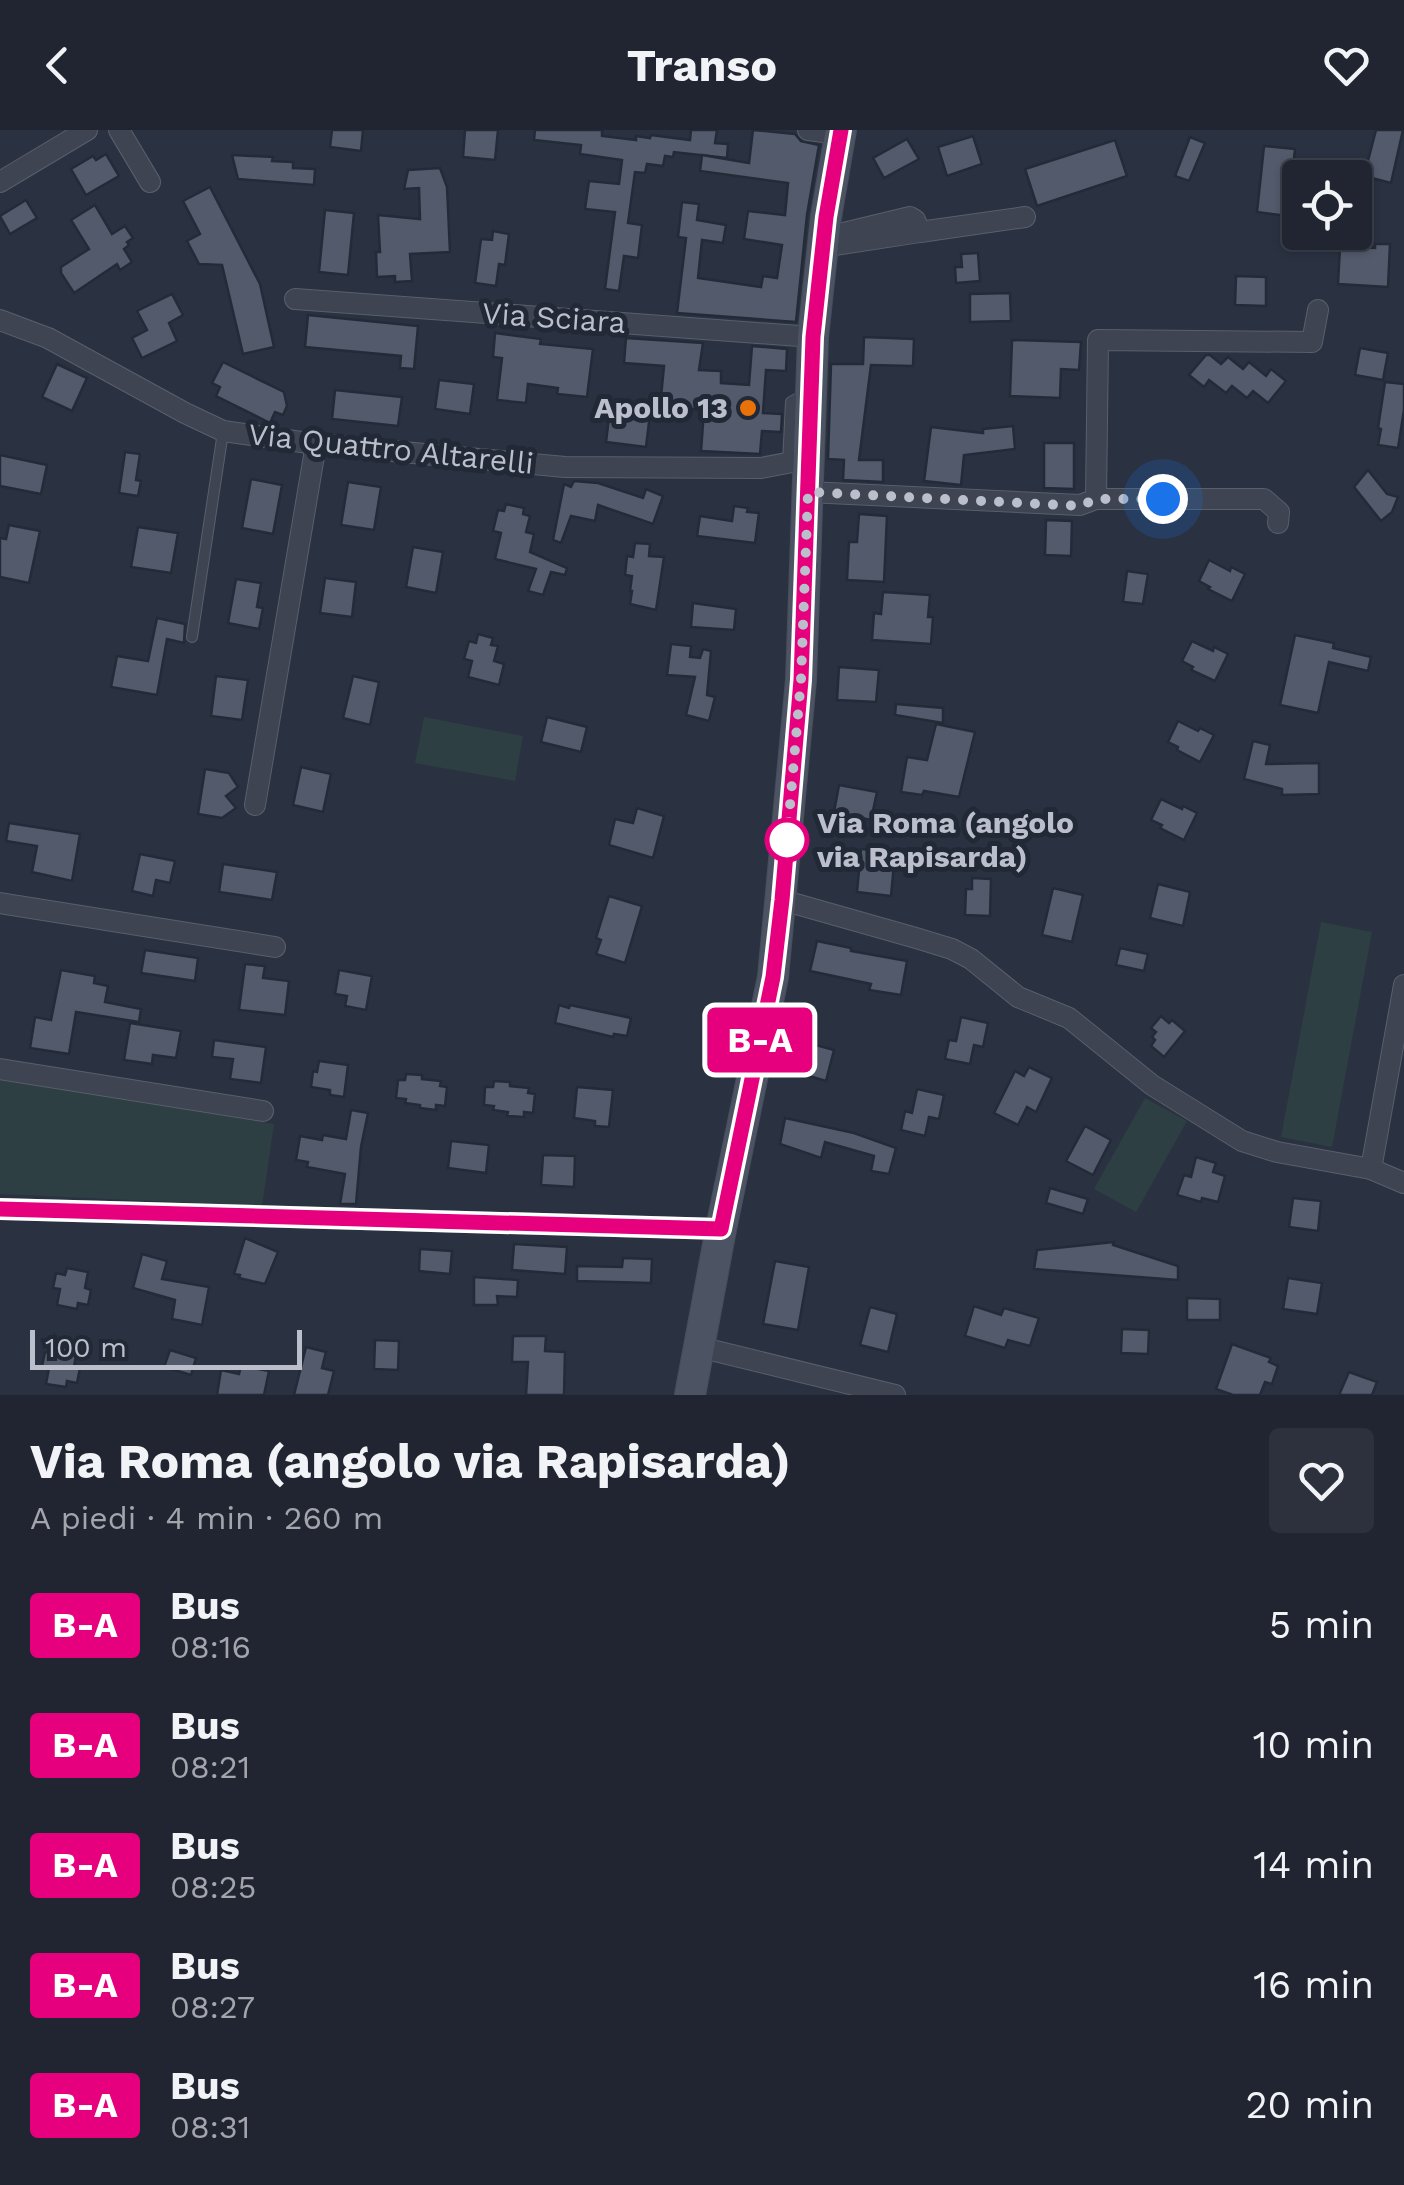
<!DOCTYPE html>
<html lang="it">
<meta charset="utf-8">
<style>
:root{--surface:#202531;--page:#2d313d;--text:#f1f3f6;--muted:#a2a5ab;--line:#3d424d}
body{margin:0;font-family:"Work Sans",sans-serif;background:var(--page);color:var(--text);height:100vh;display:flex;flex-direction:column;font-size:38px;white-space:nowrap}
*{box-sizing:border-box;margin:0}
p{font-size:32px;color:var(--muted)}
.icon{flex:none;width:55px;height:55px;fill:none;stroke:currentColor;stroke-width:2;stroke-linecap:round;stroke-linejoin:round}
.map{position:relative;height:1265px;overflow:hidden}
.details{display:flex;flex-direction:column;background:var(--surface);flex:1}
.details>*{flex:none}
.badge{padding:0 20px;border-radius:8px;font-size:35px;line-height:65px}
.buttons{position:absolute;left:1282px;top:30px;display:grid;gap:20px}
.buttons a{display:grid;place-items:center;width:90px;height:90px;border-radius:10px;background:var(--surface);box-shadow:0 2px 8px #0004,0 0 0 2px var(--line);font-size:50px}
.scale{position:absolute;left:30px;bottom:25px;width:272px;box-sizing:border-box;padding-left:10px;border:5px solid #bbbfcb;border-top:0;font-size:28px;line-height:35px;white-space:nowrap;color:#bbbfcb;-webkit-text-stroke:8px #222936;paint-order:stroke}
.you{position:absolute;width:50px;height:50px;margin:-25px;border:8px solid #fff;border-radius:50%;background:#1a73e8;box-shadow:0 0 0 15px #1a73e833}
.map>.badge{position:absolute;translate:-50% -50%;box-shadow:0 0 0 5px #fff}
.round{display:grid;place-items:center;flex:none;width:105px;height:105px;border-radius:10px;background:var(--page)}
.overview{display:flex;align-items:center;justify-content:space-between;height:170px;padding:0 30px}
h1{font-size:48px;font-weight:700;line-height:75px}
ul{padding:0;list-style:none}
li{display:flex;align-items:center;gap:30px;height:120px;padding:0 30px}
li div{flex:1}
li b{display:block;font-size:38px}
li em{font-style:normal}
li .badge{min-width:110px;font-weight:700;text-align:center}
header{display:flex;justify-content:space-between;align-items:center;height:130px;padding:0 30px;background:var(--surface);font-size:45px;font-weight:700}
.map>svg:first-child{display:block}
</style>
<header><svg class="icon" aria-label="back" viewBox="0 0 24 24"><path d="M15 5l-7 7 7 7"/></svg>Transo<svg class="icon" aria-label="heart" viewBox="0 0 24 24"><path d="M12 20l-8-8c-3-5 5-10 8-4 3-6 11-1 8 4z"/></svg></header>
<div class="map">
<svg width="1404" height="1265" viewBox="0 0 1404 1265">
<rect width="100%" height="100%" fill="#2a3141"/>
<g fill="#2d3f43">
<path d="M424,587l99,19 -8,45 -100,-18z"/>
<path d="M1321,792l51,10 -40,215 -51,-10z"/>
<path d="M0,950l274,44 -12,82 -262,-12z"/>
<path d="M1145,968l42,23 -51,91 -42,-23z"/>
</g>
<g fill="#535a6b" stroke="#242b38" stroke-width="2.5">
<path d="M332,0h31l-2,21 -31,-4z"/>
<path d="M465,0h33l-3,30 -32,-3z"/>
<path d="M535,0h67v6l34,4v-4l14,2 1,-3 39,5 1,-10h26l-2,13 13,1 -1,14 -53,-6 -1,5 -8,-1 -2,10 -16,-2 -2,9 -10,-1 -7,51 14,2 -4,33 -14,-2 -5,35 -14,-2 10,-77 -30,-3 4,-28 30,3 3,-24 -42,-6 1,-9 -47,-5z"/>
<path d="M753,0l42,4 6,7 18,4 -12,70 -11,107 -119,-9 9,-75 -8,-1 4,-35 17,2 -2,16 29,5 -3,18 -21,-3 -4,38 63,9 2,-11 14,2 5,-33 -38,-6 4,-28 37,4 3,-32 -88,-12 2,-16 47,8z"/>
<path d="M1376,0h27l-12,53 -27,-7z"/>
<path d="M973,6l9,28 -35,12 -9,-29z"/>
<path d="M1190,7l15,6 -16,38 -14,-5z"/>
<path d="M907,9l12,20 -35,19 -11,-20z"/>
<path d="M1115,10l12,36 -90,30 -12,-37z"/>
<path d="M1264,16l31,3 -7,67 -31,-4z"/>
<path d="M106,24l13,22 -33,19 -15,-26 22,-13 3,4z"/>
<path d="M232,25l41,2 -1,4 21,1v6l22,1 -1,16 -76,-6z"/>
<path d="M440,38l7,19 3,65 -40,2 2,27 -17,1v-6l-18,1 -1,-25h4l-2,-37 42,4 -1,-31 -15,1 4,-19z"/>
<path d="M210,57l50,97 14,63 -31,7 -21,-89 -23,-1 -12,-23 13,-7 -17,-33z"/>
<path d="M26,70l11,18 -27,16 -10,-18z"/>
<path d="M95,75l17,29 13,-8 8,12 -6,4 2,3 -5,4 8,13 -12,8 -3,-6 -43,29 -13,-20v-6l28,-18 -18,-29z"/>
<path d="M325,80l29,3 -6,62 -29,-3z"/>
<path d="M493,101l16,3 -4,31 -6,-1 -3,22 -21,-3 6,-44 11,1z"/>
<path d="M1375,114h15l-2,43 -50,-3 2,-38 35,2z"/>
<path d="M978,123l2,28 -24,2 -1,-16h7l-1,-13z"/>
<path d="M1236,146l30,1v29l-31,-1z"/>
<path d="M1010,163l1,28 -41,1v-28z"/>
<path d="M172,164l11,21 -14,8 8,18 -35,17 -10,-20 15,-8 -10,-19z"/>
<path d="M308,185l110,11 -4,43 -14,-1 1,-12 -96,-9z"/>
<path d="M495,203l46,6 -1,5 53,5 -6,48 -30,-3 1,-6 -30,-4 -2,19 -29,-3 5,-42 -9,-1z"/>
<path d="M864,207l50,2 -1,27 -42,-1 -12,95h24v22l-40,-2 1,-20 -16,-1 3,-95h32z"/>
<path d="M626,208l77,5 -4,27 22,1v12l28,2 3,-39 35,3 -1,22 -20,-1 -3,43 19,1 -1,18 -19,-1 -2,23 -59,-3 3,-41 -44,-3 4,-41 -40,-3z"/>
<path d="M1012,210l69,2 -2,28 -18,-1 -1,29 -50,-2z"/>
<path d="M1360,218l28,5 -5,27 -28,-5z"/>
<path d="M1206,225h4l11,9 7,-7 15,12 6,-7 17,14 5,-7 15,12 -18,22 -15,-12 -6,7 -15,-12 -6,7 -17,-13 -5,7 -15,-12z"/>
<path d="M223,232l61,30 3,14 -4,9 -8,-3 -5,11 -54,-27 4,-9 -8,-4z"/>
<path d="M57,234l30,14 -15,33 -30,-14z"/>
<path d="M439,250l35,4 -4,30 -35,-5z"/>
<path d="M1385,252l19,2v26l-6,38 -20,-3 3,-16 -3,-1z"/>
<path d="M335,260l67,7 -4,29 -66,-7z"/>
<path d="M610,279l40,5 -4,33 -40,-5z"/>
<path d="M1013,296l2,23 -51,6 -3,30 -37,-4 7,-54 52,6v-4z"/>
<path d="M1044,313h30v46l-30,-1z"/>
<path d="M125,322l15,2 -4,26 5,1 -3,15 -19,-3z"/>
<path d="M0,325l47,10 -6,29 -41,-8z"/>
<path d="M1368,340l19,24 11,3 -6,15 -11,9 -27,-34z"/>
<path d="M251,349l31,6 -9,49 -31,-6z"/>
<path d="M574,351l24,2 45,15 3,-9 17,7 -10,28 -55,-19 -3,16 -24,-5 -10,27 -8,-3 11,-56 7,3z"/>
<path d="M348,352l33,5 -7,43 -33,-5z"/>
<path d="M506,374l18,4 -1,6 7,2 -4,16 8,2 -4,18 37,16 -2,7 -14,-3 -8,23 -15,-4 8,-22 -41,-10 6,-26 -8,-2 5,-21 6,1z"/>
<path d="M734,376l14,2 -1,4 12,1 -4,30 -58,-7 3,-20 32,5z"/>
<path d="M859,384l28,2 -3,66 -37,-2 2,-38h8z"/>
<path d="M1046,390l26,1 -1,35 -26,-1z"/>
<path d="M9,395l31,6 -11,52 -29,-6v-39l6,1z"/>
<path d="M138,397l40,6 -7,40 -40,-6z"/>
<path d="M635,413l15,1 -1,12 15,1 -8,53 -26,-6 2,-13h-2l2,-15 -7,-1 2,-19 6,1z"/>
<path d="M413,417l30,5 -7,41 -30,-6z"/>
<path d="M1209,430l21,11 1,-4 14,7 -13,27 -24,-12 2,-2 -11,-6z"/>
<path d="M1127,441l21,3 -5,30 -20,-2z"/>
<path d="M325,448l31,4 -4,35 -32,-4z"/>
<path d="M236,449l25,4 -4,24 6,1 -4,21 -31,-6z"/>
<path d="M883,462l47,3 -2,22h5l-2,27 -59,-4 2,-27 7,1z"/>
<path d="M693,473l43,6 -2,21 -43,-3z"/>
<path d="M157,488l28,6 -1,19 -17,-4 -10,56 -46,-8 6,-31 31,5z"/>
<path d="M478,504l15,4 -2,7 7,1 -4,15 10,3 -5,21 -31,-8 4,-16 -8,-2 5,-18 7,2z"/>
<path d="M1295,505l39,8 -1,5 38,9 -3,14 -39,-9 -11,51 -38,-8z"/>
<path d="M1192,511l21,10 1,-4 14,7 -13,27 -24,-11 2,-3 -11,-6z"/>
<path d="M671,514l20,2 -1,11 10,1 3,-9 8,2 -4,44 8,2 -6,24 -23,-6 9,-38 -28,-2z"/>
<path d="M839,537l40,3 -3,32 -39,-2z"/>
<path d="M216,546l32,4 -6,40 -31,-4z"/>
<path d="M353,546l26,6 -9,43 -27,-7z"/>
<path d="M896,574l47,4v15l-48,-8z"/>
<path d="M547,587l40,10 -6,25 -40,-10z"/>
<path d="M1178,591l20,10 2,-3 14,7 -14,27 -23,-12 1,-3 -10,-5z"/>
<path d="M936,594l39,8 -16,65 -35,-6 -2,4 -21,-3 6,-35 20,3z"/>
<path d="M1253,611l17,4 -4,19 53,-1v31l-37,1v-6l-38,-10z"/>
<path d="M301,637l30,7 -8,38 -30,-7z"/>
<path d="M205,639l24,4 9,14 -12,9 10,12 -14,10 -24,-4z"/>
<path d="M839,655l38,7 -6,28 -37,-8z"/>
<path d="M1161,669l21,10 1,-3 14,7 -13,27 -24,-12 2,-3 -11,-5z"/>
<path d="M637,678l27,8 -11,42 -44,-13 6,-26 18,4z"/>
<path d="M9,693l71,11 -8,47 -40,-9 5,-26 -31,-5z"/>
<path d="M861,719l34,4 -4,43 -34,-4z"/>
<path d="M140,724l35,7 -5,22 -14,-3 -3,16 -21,-5z"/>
<path d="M223,734l54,8 -5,28 -53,-8z"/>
<path d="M972,748l19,1 -1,37 -25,-1 1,-26h6z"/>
<path d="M1158,754l32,8 -7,34 -33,-8z"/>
<path d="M1053,758l30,7 -11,47 -30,-7z"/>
<path d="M609,766l33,10 -17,57 -29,-9 5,-14 -5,-2z"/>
<path d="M817,811l34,7v3l56,10 -6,34 -32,-5 2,-6 -61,-13z"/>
<path d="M1120,818l28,6 -4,17 -28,-6z"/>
<path d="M145,820l53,8 -3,23 -54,-8z"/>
<path d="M245,834l20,2 -2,12 26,3 -4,34 -46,-5z"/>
<path d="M61,840l34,6 -1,7 14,3 -3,16 36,7 -2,13 -63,-10 -7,42 -39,-6 5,-31 16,3z"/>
<path d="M339,840l33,6 -6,34 -21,-4 2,-10 -12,-2z"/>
<path d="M559,875l10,3 1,-3 61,13 -4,18 -13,-2 -1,3 -58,-14z"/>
<path d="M1161,886l8,7 3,-3 13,11 -21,26 -13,-11 4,-6 -3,-3 4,-5 -5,-4z"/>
<path d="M961,887l27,6 -5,24 -9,-2 -4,19 -25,-5 4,-19 7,1z"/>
<path d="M130,893l51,8 -5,27 -23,-3 -1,9 -28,-4z"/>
<path d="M214,910l52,7 -5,36 -31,-4 3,-20 -21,-2z"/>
<path d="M805,912l29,8 -8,31 -34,-10v-6l9,-7z"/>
<path d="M319,931l29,4 -4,32 -14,-2v-5l-19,-3 2,-16 4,1z"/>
<path d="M1029,937l23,11 -16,34 -9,-5 -9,18 -24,-12 21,-42 9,5z"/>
<path d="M406,944l16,1v4l19,2 -1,5 7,1 -2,19 -9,-1v5l-16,-2v-3l-15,-2 1,-4 -10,-1 2,-18h7z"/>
<path d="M494,951l16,1v4l19,2 -1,5 7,1 -2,19 -9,-1v5l-17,-1 1,-4 -15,-2 1,-4 -10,-1 1,-18h8z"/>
<path d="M577,957l36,3 -4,37 -14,-1v-5l-21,-3z"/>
<path d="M917,959l27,6 -5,24 -10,-2 -4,19 -24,-6 4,-19 7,2z"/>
<path d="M351,980l17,3 -7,34 -5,57h-16l5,-30 -38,-7 1,-5 -12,-2 4,-24 22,4 1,-5 23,4z"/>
<path d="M785,988l69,15 42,15 -7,26 -18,-3 3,-15 -49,-14 -4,16 -41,-14z"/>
<path d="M1085,996l26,14 -18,35 -27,-14z"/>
<path d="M451,1011l38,4 -3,28 -38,-5z"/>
<path d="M543,1025l32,1 -1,31 -33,-2z"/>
<path d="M1196,1027l20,6 -3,9 12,4 -7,26 -16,-4 -1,4 -24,-7 7,-20 7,2z"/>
<path d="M1050,1058l38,11 -5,15 -37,-11z"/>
<path d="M1293,1068l28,3 -3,30 -29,-4z"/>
<path d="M245,1108l33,14 -13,32 -26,-6 1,-3 -6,-1z"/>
<path d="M1114,1112l-1,3 65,21v14l-144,-11 3,-19z"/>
<path d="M514,1114l53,3 -2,27 -53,-4z"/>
<path d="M420,1119l32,2 -2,23 -31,-3z"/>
<path d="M142,1124l25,7 -5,18 47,8 -7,38 -30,-6 3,-19 -42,-12z"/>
<path d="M623,1128l29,1 -1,24 -74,-2v-15l45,1z"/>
<path d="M775,1131l34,6 -11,63 -35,-6z"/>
<path d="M67,1138l21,4 -3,16 6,2 -3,15 -10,-2 -1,6 -20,-4 3,-16 -7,-1 3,-15 9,2z"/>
<path d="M474,1147l44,3 -1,17 -20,-1 1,9h-24z"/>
<path d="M1288,1148l34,5 -5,31 -34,-5z"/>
<path d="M1187,1168l33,1v21h-33z"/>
<path d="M974,1176l27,9 3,-7 35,10 -9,28 -22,-6 -3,8 -40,-12z"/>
<path d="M870,1177l27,7 -9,38 -28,-7z"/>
<path d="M1122,1199l27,1 -1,24 -27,-1z"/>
<path d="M513,1206h33l-1,15 20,1 -1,43h-38l2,-33h-16z"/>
<path d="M375,1210l24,1 -1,29 -24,-1z"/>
<path d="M1232,1214l39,14 -2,4 9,4 -6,18 -7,-2 -5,13h-27l-17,-6z"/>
<path d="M56,1216l21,4 -3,17 6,1 -3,15 -10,-2 -1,6 -20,-3 3,-16 -7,-2 3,-14 9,1z"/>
<path d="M306,1217l20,5 -4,16 12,3 -6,24h-34z"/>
<path d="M170,1220l26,8 -5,17 -27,-8z"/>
<path d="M241,1236l28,5 -5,24h-47l4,-25 18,4z"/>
<path d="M1349,1242l28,10 -5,13h-33z"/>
</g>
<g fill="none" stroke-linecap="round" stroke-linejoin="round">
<defs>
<g id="lane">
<path d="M788,333l3,-61 15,-8"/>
<path d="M192,507l31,-205"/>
</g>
<g id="street">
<path d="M119,0l31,52"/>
<path d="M808,0l32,4"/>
<path d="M0,52l87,-52"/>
<path d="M920,102l105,-15"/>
<path d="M822,117l98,-15 -5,-12 -5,-3 -87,21"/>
<path d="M295,169l518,38"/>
<path d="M0,190l48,18 137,75 38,18 93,13 249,23 196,1 47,-9"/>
<path d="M808,362l272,13 16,-6 2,-159 214,2 6,-32"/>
<path d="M1096,369h168l15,13 -1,11"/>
<path d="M255,675l61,-361"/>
<path d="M782,770l134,38 36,11 19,10 47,38 51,21 83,67 90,56 35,11 94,17 33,14"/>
<path d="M0,773l275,44"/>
<path d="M0,939l263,42"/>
<path d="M1371,1039l33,-184"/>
<path d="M0,1079l721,20"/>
<path d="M699,1217l196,48"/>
</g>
<path id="secondary" d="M690,1265l31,-166 52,-252 28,-297 12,-343 13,-120 15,-87"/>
</defs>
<use href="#lane" stroke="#595f6b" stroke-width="12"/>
<use href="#street" stroke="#595f6b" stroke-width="22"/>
<use href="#secondary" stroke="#474d5a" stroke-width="32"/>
<use href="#lane" stroke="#3e4451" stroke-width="10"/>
<use href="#street" stroke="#3e4451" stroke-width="20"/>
<use href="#secondary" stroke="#4c5363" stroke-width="30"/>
</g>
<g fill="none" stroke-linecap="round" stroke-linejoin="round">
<defs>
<path id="line" d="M0,1079l721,20 52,-252 9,-77 19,-220 12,-343 13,-120 15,-87"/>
</defs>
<use href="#line" stroke="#fff" stroke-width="22"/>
<use href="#line" stroke="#e6007e" stroke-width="15"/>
<path stroke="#bbbfcb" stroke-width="10" stroke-dasharray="0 18" d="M787,710l14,-160 7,-188 272,14 16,-7h67"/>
</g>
<circle fill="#e8710a" stroke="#222936" stroke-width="4" cx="748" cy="278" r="10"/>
<circle fill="#fff" stroke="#e6007e" stroke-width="5" cx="787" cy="710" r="20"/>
<g text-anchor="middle" stroke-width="10" stroke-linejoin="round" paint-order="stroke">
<g font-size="30" fill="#bbbfcb" stroke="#222936">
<text transform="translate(554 188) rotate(4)" y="10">Via Sciara</text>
<text transform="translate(391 319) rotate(6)" y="10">Via Quattro Altarelli</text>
</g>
<g font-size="30" font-weight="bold" fill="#bbbfcb" stroke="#222936" text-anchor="end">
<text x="728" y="288">Apollo 13</text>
</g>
<g font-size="30" font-weight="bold" fill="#bbbfcb" stroke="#222936" text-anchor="start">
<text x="817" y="703">Via Roma (angolo<tspan x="817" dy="34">via Rapisarda)</tspan></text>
</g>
</g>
</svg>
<div class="buttons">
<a><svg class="icon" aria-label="locate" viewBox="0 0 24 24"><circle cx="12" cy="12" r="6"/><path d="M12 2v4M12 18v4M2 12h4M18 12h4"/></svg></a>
</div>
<div class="scale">100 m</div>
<div class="you" style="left:1163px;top:369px"></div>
<b class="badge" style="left:760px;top:910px;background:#e6007e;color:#fff">B-A</b>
</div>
<section class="details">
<div class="overview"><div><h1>Via Roma (angolo via Rapisarda)</h1><p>A piedi · 4 min · 260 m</p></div><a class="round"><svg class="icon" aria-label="heart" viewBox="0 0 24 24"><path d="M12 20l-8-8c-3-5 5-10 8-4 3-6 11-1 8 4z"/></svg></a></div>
<ul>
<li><span class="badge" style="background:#e6007e;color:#fff">B-A</span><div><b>Bus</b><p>08:16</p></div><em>5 min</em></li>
<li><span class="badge" style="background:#e6007e;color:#fff">B-A</span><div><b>Bus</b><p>08:21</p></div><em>10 min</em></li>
<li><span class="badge" style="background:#e6007e;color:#fff">B-A</span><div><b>Bus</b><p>08:25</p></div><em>14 min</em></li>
<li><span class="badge" style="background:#e6007e;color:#fff">B-A</span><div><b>Bus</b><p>08:27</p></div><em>16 min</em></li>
<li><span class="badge" style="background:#e6007e;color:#fff">B-A</span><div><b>Bus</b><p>08:31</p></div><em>20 min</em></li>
</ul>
</section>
